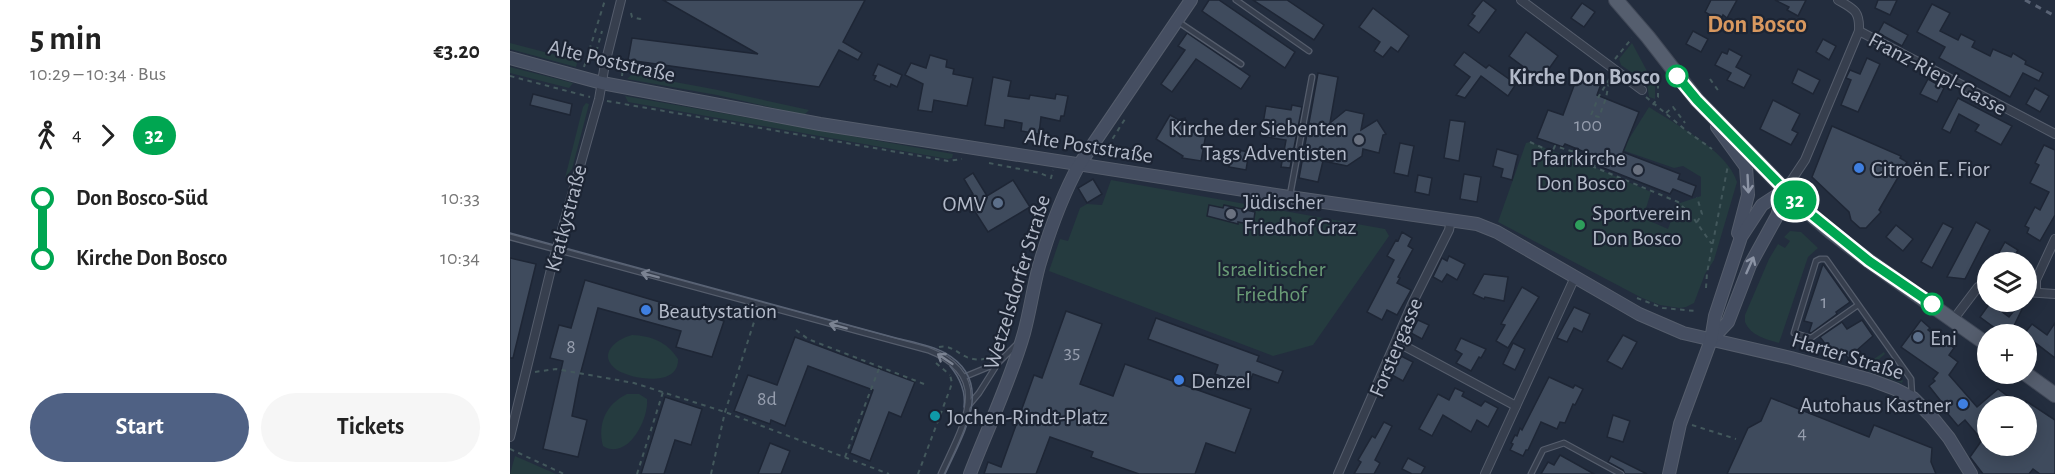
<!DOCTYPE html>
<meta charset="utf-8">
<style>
:root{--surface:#fff;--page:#f6f6f6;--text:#222;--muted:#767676;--accent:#4f6184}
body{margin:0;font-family:"Alegreya Sans",sans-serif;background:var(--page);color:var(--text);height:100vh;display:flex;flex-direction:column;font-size:22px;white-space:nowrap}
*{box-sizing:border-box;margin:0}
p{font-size:20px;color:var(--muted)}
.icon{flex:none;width:33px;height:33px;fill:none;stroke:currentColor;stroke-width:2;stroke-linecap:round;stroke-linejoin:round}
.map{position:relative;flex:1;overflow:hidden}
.drawer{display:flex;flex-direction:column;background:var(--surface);width:510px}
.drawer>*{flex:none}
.badge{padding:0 12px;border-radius:20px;font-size:21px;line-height:39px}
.tools{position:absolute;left:1467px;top:252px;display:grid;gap:12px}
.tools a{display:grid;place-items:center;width:60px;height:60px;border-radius:50%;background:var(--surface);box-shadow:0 3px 15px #0003;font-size:30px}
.map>.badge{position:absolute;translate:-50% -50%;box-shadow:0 0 0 3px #fff}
.legs{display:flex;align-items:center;gap:9px;height:66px;padding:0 30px;font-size:20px}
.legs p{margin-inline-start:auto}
.overview{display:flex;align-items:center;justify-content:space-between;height:102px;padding:0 30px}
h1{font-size:33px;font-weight:700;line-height:45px}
.primary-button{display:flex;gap:12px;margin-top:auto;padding:12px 30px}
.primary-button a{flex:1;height:69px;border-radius:36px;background:var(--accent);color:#fff;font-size:24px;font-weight:700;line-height:69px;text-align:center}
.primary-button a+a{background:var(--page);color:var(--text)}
ul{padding:0 30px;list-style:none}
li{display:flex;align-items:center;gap:21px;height:60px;font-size:22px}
li i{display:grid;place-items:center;width:9px;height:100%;margin:0 8px;background:currentColor}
li i::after{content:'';width:15px;height:15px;margin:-8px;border:4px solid;border-radius:50%;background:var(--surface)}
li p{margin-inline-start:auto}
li:first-child i{background:linear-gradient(#0000 50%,currentColor 0)}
li:last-child i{background:linear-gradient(currentColor 50%,#0000 0)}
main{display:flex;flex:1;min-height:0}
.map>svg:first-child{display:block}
</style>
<main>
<section class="drawer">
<div class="overview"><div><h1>5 min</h1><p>10:29 – 10:34 · Bus</p></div><b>€3.20</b></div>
<div class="legs"><svg class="icon" aria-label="walk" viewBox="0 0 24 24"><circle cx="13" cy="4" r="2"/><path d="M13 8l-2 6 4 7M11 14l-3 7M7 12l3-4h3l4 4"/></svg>4<svg class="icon" aria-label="forward" viewBox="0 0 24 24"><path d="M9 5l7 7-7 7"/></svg><b class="badge" style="background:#00a651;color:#fff">32</b></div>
<ul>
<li><i style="color:#00a651"></i><b>Don Bosco-Süd</b><p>10:33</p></li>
<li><i style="color:#00a651"></i><b>Kirche Don Bosco</b><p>10:34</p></li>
</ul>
<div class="primary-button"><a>Start</a><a>Tickets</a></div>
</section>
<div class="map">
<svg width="1545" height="474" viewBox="0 0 1545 474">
<rect width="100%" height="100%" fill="#232d3e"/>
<g fill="#253b3f">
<path d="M0,43l65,17 2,3 -1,4 -66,-18z"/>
<path d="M1122,43l23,43v13l-6,-2 -2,-14 -26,-18 -2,-6z"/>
<path d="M0,67l63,16 -4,5 -59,-15z"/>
<path d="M122,74l86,16 91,20 -5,5 -87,-20 -90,-16z"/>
<path d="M115,96l328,58 -1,4 -4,1 -320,-57z"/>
<path d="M76,103l3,1 -17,65 -7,9 18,-71z"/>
<path d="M1139,107c27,18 78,43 88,75l-23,78 -9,14 -11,29 -8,4 -7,1 -19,-3 -18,-7 -144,-76 28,-79 4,-1 64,25 57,25 -8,26 25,11 9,-25 24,-8v-19l-18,-11 -9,2 -52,-18z"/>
<path d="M601,180l274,49 4,7 -76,109 -40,11 -224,-85 11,-32 8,2 12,-33 7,-4 15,1z"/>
<path d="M1280,231l11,1 17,16 -10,9 -29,86c-13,-4 -28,-7 -34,-21v-7l24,-56 9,-15 7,4 5,-7 -6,-4z"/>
<path d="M122,335c20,1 35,7 46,24 1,28 -45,21 -61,11 -21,-15 -1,-31 15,-35z"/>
<path d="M1374,352l1,2 -6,5 10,12h7l7,10 -1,2 -41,-15z"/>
<path d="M117,394h12l8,5c2,21 -20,62 -44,47 -6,-22 3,-42 24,-52z"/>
<path d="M5,456l41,18h-46z"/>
</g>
<g fill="#3f4b5d" stroke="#1e2635" stroke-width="1.5">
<path d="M153,0h202l-22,42 19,11 -4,7 -19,-10 -20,37 -191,-27 4,-22 126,16z"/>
<path d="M699,0h10l76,52 -10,16 -83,-57z"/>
<path d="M743,0h34l37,25 -10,15z"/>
<path d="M973,0l13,10 -17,23 -11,-8 7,-9 -3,-2z"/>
<path d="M1201,0h26l-10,18 -4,-3 -3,6 -15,-9z"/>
<path d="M1265,0h31l-8,16 -11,-6 2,-3z"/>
<path d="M1368,0h19l-7,15 -15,-7z"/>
<path d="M1072,3l13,9 -11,15 -13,-9z"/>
<path d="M1422,4l18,9 -10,18 18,9 3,-6 14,7 -3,6 18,9 3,-7 18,8 2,-4 13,8 -1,3 18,9 -4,8 -16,-8 -13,24 -71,-39 6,-11 -28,-15z"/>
<path d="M863,8l36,28 -11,16 -7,-5 -8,10 -9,-6 6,-9 -21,-15z"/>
<path d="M1374,22l24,13 -6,11 -24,-13z"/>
<path d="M1183,31l15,8 -7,13 -15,-8z"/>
<path d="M1016,32l32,24 -17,24 -32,-24z"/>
<path d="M677,33l63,43 -9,13 -45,-30 -24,33 -11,-8 24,-34 -7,-4z"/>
<path d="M1313,39l13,7 -7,14 -13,-8z"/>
<path d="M1219,49l13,7 -6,11 15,8 -7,13 -17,-8 4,-7 -16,-8 7,-13 5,2z"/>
<path d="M954,52l22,16 3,-3 27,19 -8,12 -27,-20 -16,22 -9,-3 14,-18 -16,-12z"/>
<path d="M420,55l17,5 -1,7 8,2 -1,5 20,4 -6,28 -33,-6 -2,12 -14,-2 5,-26 -18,-9 6,-12 15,5z"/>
<path d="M1357,58l13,6 -22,48 -17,-7 10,-25 -5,-2 4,-8 10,4z"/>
<path d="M368,64l24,11 -5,12 -6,-3 -1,3 -16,-7 2,-4 -3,-1z"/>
<path d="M1288,69l22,11 -7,14 -21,-11z"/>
<path d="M808,73l20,4 -8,46 16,-13 18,4 -3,16 16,-10 9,14 -3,1 -4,18 -16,-4 -1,7 -15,10 -24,-5 -5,21 -19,-4z"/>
<path d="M1068,75l23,9 -4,11 42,17 -16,40 57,22 -2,5 18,7 -4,11 -19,-8 -3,5 -74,-29 3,-7 -34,-14 -2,3 -26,-9 11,-28 15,5z"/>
<path d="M483,77l18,4 -3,15 21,3 1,-4 25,4 1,-5 12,2 -4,20h-3l-1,5 -19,-4 -2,17 -18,-3 1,-8 -17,-3 -1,8 -19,-3z"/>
<path d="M1418,79l16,9 -7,14 -17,-8z"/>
<path d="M1525,88l14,8 -9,16 -14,-8z"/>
<path d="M23,94l39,10 -2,11 -40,-10z"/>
<path d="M1448,98l54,28 -11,19 -26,-14 4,-6 -20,-11 -9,19 -8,-4z"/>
<path d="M1263,100l27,14 -8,16 6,3 -7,12 -31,-16z"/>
<path d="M782,105l10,2 -12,61 -9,-1 5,-27 -25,-4 5,-30 25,4z"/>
<path d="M660,115l9,5 6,-2 3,13 18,3 -5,27 -19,-3 1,-2 -27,-17z"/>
<path d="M940,120l15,2 -6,39 -15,-3z"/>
<path d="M1322,126l69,30 -1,2 7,4 -28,48 2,2 -15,16h-6l-9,-8 -2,-8 -37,-35z"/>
<path d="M890,143l14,3 -6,30 -14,-3z"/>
<path d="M1534,145l11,5v65l-15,26 -13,-8 2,-5 -4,-2 10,-19 5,3 9,-18 -19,-9 9,-18 -4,-2z"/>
<path d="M722,149l17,3 -3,18 -17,-3z"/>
<path d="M987,149l21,6 -6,25 -11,-3 2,-8 -10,-3z"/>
<path d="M463,173l14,23 26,-16 17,27 -42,25 -21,-33 6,-5 -9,-15z"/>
<path d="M954,174l17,3 -4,25 -17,-3z"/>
<path d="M908,175l14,3 -3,17 -14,-3z"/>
<path d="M583,179l9,15 -15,9 -9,-15z"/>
<path d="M699,205l14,3 1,-3 31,7 -2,13 -15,-3v2l-31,-8z"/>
<path d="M1466,222l14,8 -25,49 -18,-2z"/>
<path d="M1433,223l10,5 -21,40 -11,-6z"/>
<path d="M1386,225l17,14 -10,12 -17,-14z"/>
<path d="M892,232l10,6 -4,8 5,3 -15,28 2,1 -3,5 14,7 -14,25 -10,-5 -5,10 -15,-8 27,-52 -7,-4 9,-16 2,1z"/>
<path d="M1495,242l13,8 -7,12 -14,-6z"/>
<path d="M939,256l16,8 -8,16 -10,-6 -5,8 -9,-5 9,-19 5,3z"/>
<path d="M0,258l26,6 -23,94h-3z"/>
<path d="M1313,264l27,38 -14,10 1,2 -26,19 -2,-1 3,-9 -8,-2z"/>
<path d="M974,274l24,3 -4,24 -19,-4 -1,2 -11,-5z"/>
<path d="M75,280l139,41 -12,36 -36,-10 5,-16 -83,-23 -19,71 -7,37 15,4 -9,37 -35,-8 20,-88 -13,-3 9,-33 12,3z"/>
<path d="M1012,287l17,10 -31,51 -12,-7 9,-16 -4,-1z"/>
<path d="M1511,302l4,1 -15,31h-7l-23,-17 10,-14 19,14z"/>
<path d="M1064,307l16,7 -8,18 -8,-4 -7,14 -10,-4z"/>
<path d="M556,311l36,13 -22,60 33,12 12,-32 126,45 -16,44 -29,-10 -11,31h-56l-48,-17 2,-5 -43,-15 -14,37h-52l4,-12 13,5 33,-92 8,3z"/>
<path d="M646,318l103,38 -2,5 26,10 -5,12 -25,-9 -5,12 -33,-12 3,-9 -70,-26z"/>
<path d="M908,320l11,5 -7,14 -11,-6z"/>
<path d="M1352,320l11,16 -25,22 -5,-7 -8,6 -15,-20 22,-15 5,7z"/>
<path d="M1411,320l9,8 -2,2 26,18 -5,7 9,7 -9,13 28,32 21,-18 23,17h-33v40h38v-45l29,19v54h-15l-7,-5 -4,5h-46l-13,-17 12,-17 -17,-20 -7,6 -20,-24 2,-2 -11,-14 6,-5 -2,-2 5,-6 -37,-26z"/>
<path d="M1545,323v35l-31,-24 8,-10 15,11z"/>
<path d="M1113,335l14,7 -15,27 -15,-8z"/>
<path d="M285,337l120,45 -14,35 -12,-5 -19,49 -20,-8 23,-63 -65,-24 -23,60 -14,-6 -1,4 -36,-13 14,-36 29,10z"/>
<path d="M951,338l25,11 -5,9 -2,-1 -8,14 -15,-8 6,-9 -7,-4z"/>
<path d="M1003,343l12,6 -10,21 -12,-6z"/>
<path d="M891,356l12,6 -10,19 -11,-6z"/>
<path d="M1039,377l24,11 2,-3 8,4 -8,16 -2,-1 -8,19 -5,-1 -3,7 -16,-7 -13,28h-2l-3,6 -13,-6 3,-6 -2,-1 4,-8 2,1 3,-8 2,2z"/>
<path d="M945,388l9,4 -2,4 19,10 4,-5 13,7 -10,19 -11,-7 -6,12 -28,-17 -11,21 -13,-7 19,-35 11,6z"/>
<path d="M155,397l37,12 -11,36 -16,-5 -11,34h-23z"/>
<path d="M1261,398l98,39 5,-12 58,23 -1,14 5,12h-209l21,-46 13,-7z"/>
<path d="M1103,415l17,6 -7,21 -16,-5z"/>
<path d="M874,422l8,4 -17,34 5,3 -6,11h-20l7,-12 -3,-2 14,-24 3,2z"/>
<path d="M260,443l20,8 -9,23h-23z"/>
<path d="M1050,455l34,19h-53l7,-12 6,3z"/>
<path d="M1101,456l36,18h-22l-2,-4 -15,-8z"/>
<path d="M898,458l17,9 -4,7h-9l-10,-5z"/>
</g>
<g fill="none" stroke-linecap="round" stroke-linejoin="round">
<defs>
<g id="lane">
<path d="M726,0l73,51"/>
<path d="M667,21l64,43"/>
<path d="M780,195l22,-118"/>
<path d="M0,237l418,113c68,26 34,77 13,124"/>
<path d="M1348,305l-47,33 -17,-5 22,-72 4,-2h6l85,120 1,16"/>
<path d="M454,377l34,-14"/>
<path d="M459,405l10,-12 19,-30 17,-17"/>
<path d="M1021,474l12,-24 21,-7 57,31"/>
</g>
<g id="street">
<path d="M1011,0l121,90"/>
<path d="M1349,31l196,103"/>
<path d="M1275,190l20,-30 54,-129c1,-20 -5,-22 -21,-31"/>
<path d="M1516,292l29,2"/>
<path d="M1526,292v-12l19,-41"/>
<path d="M1443,320l25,-33 10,1"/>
<path d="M887,342l119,64"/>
<path d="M0,437l42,-172 47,-166 6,-35 16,-64"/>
<path d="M828,474l74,-170 37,-74 2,-10"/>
<path d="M975,474l90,-197"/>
</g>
<g id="secondary">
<path d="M0,58l92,25 218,41 469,73 188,27 20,8 142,82 44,19 108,25 80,22 24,9 18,9 19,19 17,21 22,36"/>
<path d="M1207,127l29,40 2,28 -10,38"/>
<path d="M1202,339l16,-17 22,-57 27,-49 8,-26"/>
<path d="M460,474c18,-47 40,-92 54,-141 6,-22 9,-45 15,-67 10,-34 23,-70 40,-101l112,-165"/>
<path d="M1159,474l11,-50 31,-84 4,-24 26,-79 21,-32 23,-15"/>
</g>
<g id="primary">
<path d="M1106,0l32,37 49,63 104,106 30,26 38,29 119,84"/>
<path d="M1516,374l29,21"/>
</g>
</defs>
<use href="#lane" stroke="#555d6c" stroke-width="7"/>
<use href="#street" stroke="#555d6c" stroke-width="10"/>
<use href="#secondary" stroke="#555d6c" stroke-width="14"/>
<use href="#primary" stroke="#404857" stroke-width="16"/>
<g stroke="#43585c" stroke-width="2" stroke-dasharray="4.5 4.5" stroke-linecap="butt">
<path d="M121,13l1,4 8,2 3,-3"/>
<path d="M79,57l8,-8 5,-18"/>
<path d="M1105,59l17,-21"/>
<path d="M74,67l21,-67"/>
<path d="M0,76l80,21"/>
<path d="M112,76l1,-8"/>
<path d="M1200,79l10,14"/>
<path d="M1099,82l-3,16 -7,19 -8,-2 8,-19 11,-18"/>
<path d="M1136,97l42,35 24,17"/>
<path d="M97,101l341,60 14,-2"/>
<path d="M1143,105l5,-8v-11"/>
<path d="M1156,113l7,-6 12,16"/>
<path d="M1020,142l22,10 3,-6 42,13 -3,8 84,35 14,14 19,27h2"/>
<path d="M593,154l22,-35"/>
<path d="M479,163l51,10 11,5 2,-8"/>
<path d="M1187,222l5,-8 -5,-17"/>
<path d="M1196,288l1,-15 21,-108"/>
<path d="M1127,298l26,10 32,3"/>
<path d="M286,330l12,9 116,45"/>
<path d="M429,347c14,-3 21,10 34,12 39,8 45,-68 53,-92"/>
<path d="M426,363l14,12"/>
<path d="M25,372l21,-3 78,14 91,29 164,62"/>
<path d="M1182,425l44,14"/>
<path d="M0,449l54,25"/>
<path d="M335,457l35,-91"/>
<path d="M127,474l26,-82"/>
<path d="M201,474l14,-62 30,-93"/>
<path d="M408,474l32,-85 2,-6 -2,-8"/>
</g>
<use href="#lane" stroke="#373f4e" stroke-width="4.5"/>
<use href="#street" stroke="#373f4e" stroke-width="8"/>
<use href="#secondary" stroke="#454e61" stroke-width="12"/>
<use href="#primary" stroke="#555e6e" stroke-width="14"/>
<g stroke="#596375" stroke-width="1.5">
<path d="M0,233l386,105c16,4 35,7 49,15 52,29 17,83 0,121"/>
<path d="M440,366c10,12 16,25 14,41"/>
</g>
<path stroke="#596375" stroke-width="3" stroke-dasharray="6 6" stroke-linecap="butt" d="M1515,0l30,16"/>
</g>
<defs><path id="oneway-shaft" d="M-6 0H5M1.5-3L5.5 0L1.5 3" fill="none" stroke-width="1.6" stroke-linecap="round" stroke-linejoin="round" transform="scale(1.5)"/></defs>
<g stroke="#8c94a5">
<use href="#oneway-shaft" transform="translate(1238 184) rotate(87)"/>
<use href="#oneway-shaft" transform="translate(1240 265) rotate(-66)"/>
</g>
<g stroke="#7b8392">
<use href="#oneway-shaft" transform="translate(140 275) rotate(-165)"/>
<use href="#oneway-shaft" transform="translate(328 326) rotate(-165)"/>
<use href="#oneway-shaft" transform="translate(435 359) rotate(-146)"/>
</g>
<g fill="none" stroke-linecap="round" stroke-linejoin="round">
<defs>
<path id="line-1" d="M1167,76l20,24 104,106 68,55 63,43"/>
</defs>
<use href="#line-1" stroke="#fff" stroke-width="14"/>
<use href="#line-1" stroke="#00a651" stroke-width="9"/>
</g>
<g fill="#fff" stroke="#00a651" stroke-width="3">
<circle cx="1167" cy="76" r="10"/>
<circle cx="1422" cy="304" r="10"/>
</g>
<g fill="#6b7280" stroke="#1c2433" stroke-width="2">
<circle cx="849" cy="140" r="6"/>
<circle cx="1128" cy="170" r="6"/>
<circle cx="721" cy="214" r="6"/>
</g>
<g fill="#3f7fe0" stroke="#1c2433" stroke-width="2">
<circle cx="1349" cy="168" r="6"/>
<circle cx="136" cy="310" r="6"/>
<circle cx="669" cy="380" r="6"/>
<circle cx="1453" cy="404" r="6"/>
</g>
<g fill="#5c6f8a" stroke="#1c2433" stroke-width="2">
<circle cx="488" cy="203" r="6"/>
<circle cx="1408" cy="337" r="6"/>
</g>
<circle fill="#2e9e5b" stroke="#1c2433" stroke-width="2" cx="1070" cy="225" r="6"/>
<circle fill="#0f9aa8" stroke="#1c2433" stroke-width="2" cx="425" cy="416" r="6"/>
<g text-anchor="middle" stroke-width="4.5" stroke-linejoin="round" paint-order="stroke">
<g font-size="20" fill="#969eae">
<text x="1078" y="131">100</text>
<text x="1314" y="308">1</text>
<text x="61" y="353">8</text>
<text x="562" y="358">35</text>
<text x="257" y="405">8d</text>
<text x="1292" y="439">4</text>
</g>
<g font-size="22" fill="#b3bac9" stroke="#1c2433">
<text transform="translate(102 60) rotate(13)" y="8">Alte Poststraße</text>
<text transform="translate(1428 73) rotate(28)" y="8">Franz-Riepl-Gasse</text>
<text transform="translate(579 145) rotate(9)" y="8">Alte Poststraße</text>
<text transform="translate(55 218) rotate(-75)" y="8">Kratkystraße</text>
<text transform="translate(506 282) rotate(-73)" y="8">Wetzelsdorfer Straße</text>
<text transform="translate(885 347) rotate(-67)" y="8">Forstergasse</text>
<text transform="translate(1338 355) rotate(17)" y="8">Harter Straße</text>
</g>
<g font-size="22" font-weight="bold" fill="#b3bac9" stroke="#1c2433" text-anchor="end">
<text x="1150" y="84">Kirche Don Bosco</text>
</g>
<g font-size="22" fill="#b3bac9" stroke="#1c2433" text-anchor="start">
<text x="837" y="135" text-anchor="end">Kirche der Siebenten<tspan x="837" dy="25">Tags Adventisten</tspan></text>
<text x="1116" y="165" text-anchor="end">Pfarrkirche<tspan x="1116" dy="25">Don Bosco</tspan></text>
<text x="1361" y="176">Citroën E. Fior</text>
<text x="733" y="209">Jüdischer<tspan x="733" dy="25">Friedhof Graz</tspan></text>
<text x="476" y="211" text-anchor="end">OMV</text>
<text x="1082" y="220">Sportverein<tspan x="1082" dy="25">Don Bosco</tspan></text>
<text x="148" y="318">Beautystation</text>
<text x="1420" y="345">Eni</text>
<text x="681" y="388">Denzel</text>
<text x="1441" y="412" text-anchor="end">Autohaus Kastner</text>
<text x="437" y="424">Jochen-Rindt-Platz</text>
</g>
<g font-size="22" fill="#699b76" stroke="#1c2433">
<text x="761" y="276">Israelitischer<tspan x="761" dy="25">Friedhof</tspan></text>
</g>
<g font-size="24" font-weight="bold" fill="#d8985f" stroke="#1c2433">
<text x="1247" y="32">Don Bosco</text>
</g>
</g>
</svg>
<div class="tools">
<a><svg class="icon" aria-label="layers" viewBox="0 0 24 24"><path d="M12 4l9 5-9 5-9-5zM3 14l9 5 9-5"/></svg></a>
<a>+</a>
<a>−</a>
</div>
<b class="badge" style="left:1285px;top:200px;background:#00a651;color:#fff">32</b>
</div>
</main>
